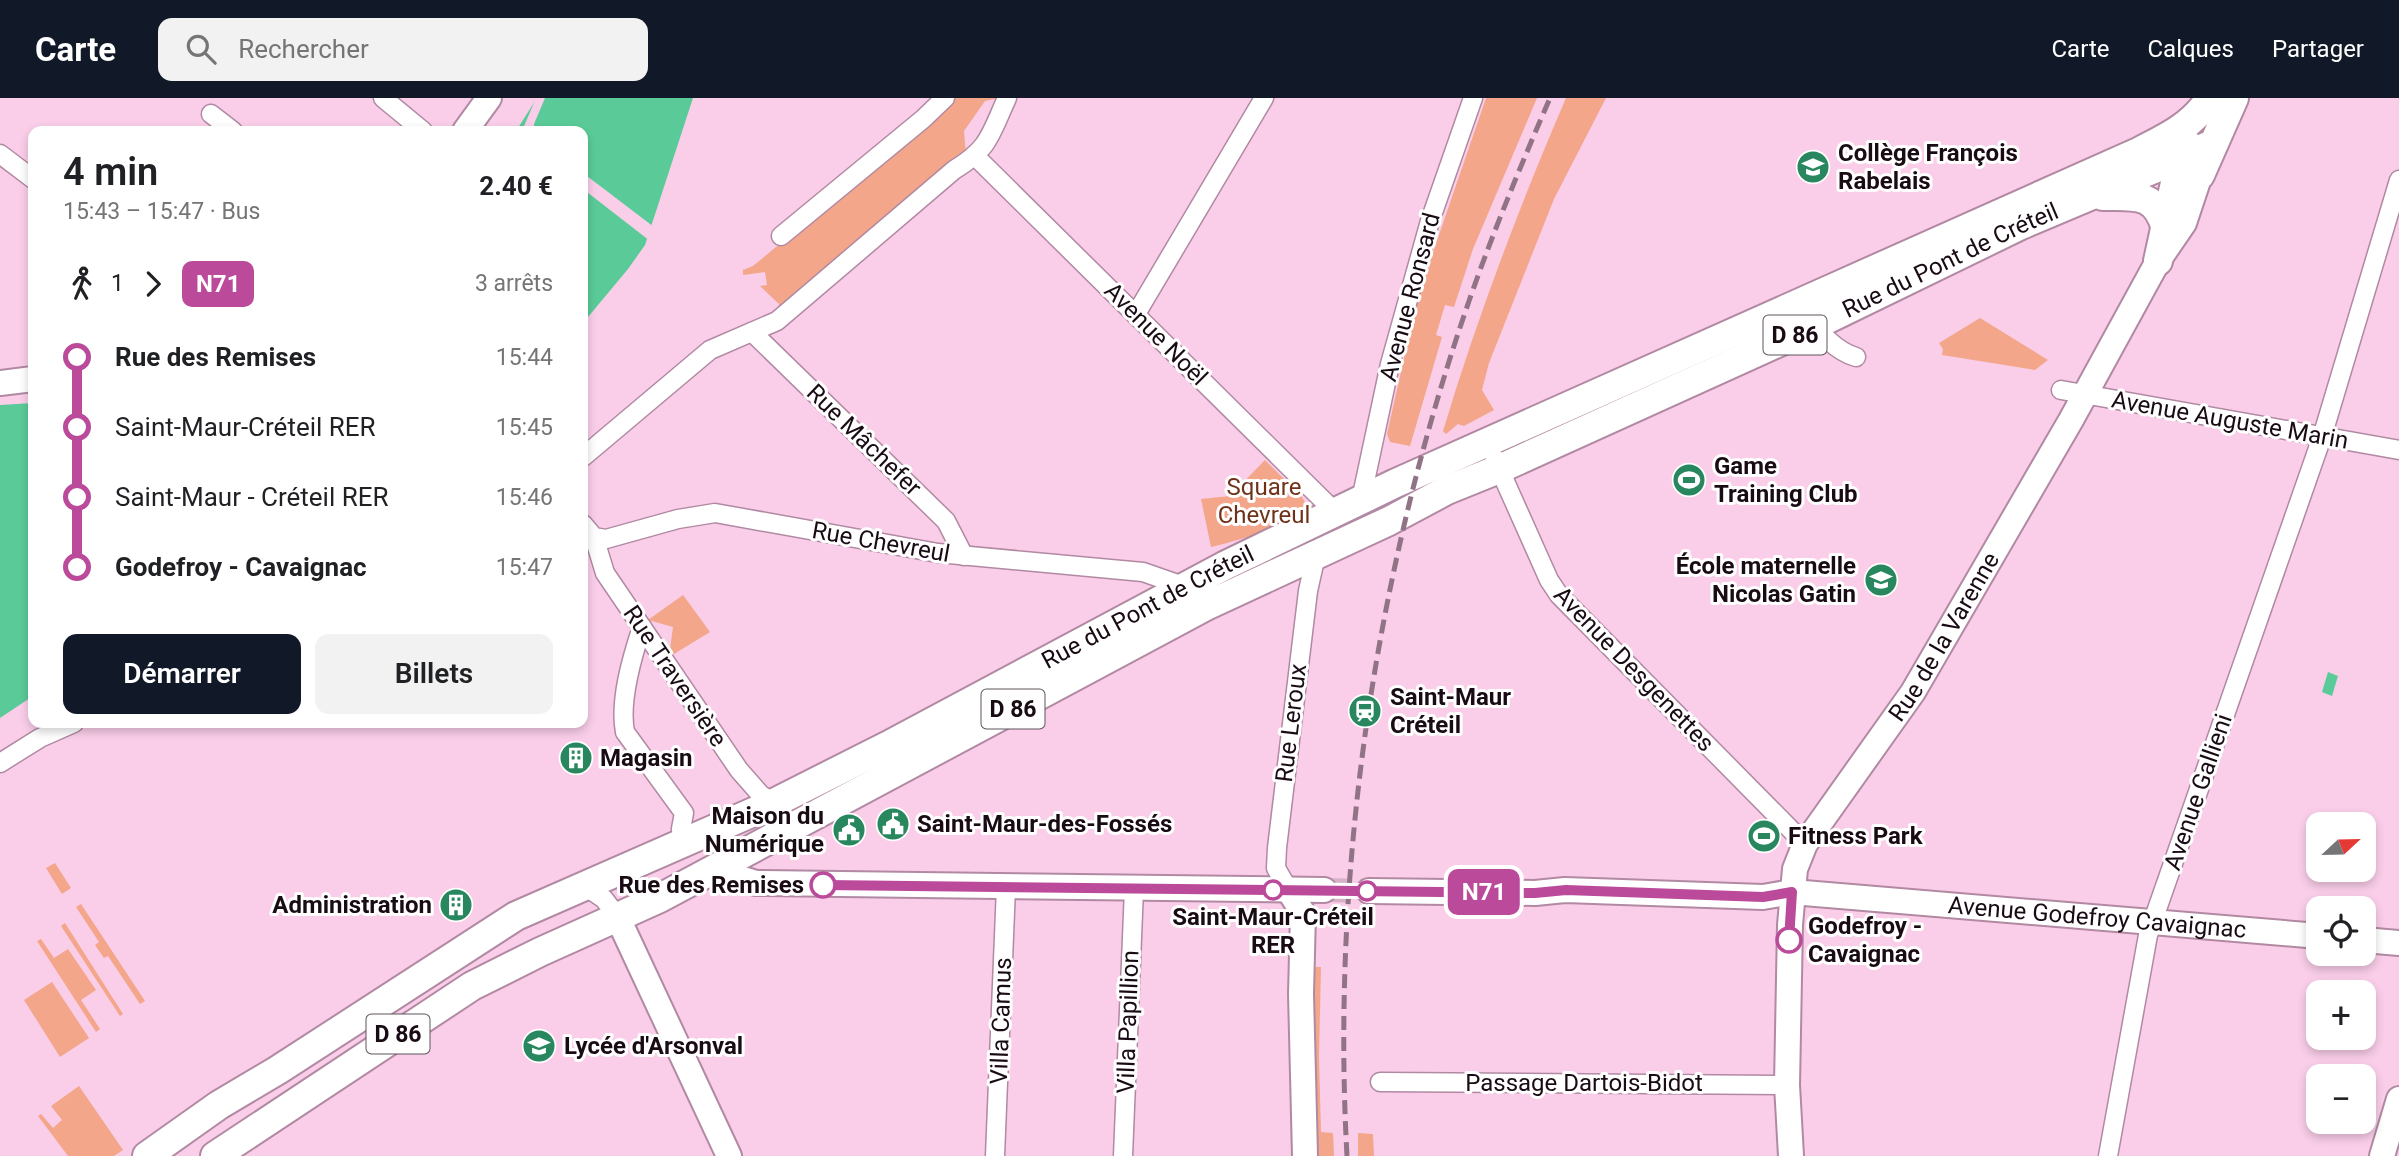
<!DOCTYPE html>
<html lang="fr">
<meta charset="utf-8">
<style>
:root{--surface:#fff;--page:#f2f2f2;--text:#202124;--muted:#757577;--accent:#111827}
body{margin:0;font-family:Roboto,sans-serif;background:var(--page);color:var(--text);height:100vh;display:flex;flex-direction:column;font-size:26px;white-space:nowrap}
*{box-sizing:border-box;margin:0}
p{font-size:23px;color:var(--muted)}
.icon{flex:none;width:38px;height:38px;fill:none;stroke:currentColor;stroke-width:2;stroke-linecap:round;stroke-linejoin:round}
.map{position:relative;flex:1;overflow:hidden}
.drawer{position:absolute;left:28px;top:28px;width:560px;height:602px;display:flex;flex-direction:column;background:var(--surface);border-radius:14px;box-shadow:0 4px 10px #0003}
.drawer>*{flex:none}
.badge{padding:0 14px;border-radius:10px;font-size:24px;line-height:46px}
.needle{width:46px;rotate:68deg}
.fabs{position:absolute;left:2306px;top:714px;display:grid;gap:14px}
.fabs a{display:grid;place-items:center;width:70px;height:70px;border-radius:14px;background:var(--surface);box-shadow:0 4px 10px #0003;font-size:35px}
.map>.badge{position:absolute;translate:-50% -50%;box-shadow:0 0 0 4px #fff}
.legs{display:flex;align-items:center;gap:10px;height:77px;padding:0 35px;font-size:23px}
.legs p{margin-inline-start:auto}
.overview{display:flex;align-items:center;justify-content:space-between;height:119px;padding:0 35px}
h1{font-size:38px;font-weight:600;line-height:52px}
.cta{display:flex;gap:14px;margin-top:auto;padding:14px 35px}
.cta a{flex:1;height:80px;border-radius:14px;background:var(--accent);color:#fff;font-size:28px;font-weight:600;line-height:80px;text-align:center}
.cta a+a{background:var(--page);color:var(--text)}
ul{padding:0 35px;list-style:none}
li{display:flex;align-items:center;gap:24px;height:70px;font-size:26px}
li i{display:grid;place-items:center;width:10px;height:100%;margin:0 9px;background:currentColor}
li i::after{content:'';width:18px;height:18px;margin:-9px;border:5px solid;border-radius:50%;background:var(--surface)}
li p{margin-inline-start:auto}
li:first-child i{background:linear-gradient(#0000 50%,currentColor 0)}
li:last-child i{background:linear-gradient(currentColor 50%,#0000 0)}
header{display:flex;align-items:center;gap:42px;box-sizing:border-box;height:98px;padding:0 35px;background:var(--accent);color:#fff}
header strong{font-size:33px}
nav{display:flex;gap:38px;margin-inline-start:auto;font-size:24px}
.search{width:490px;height:63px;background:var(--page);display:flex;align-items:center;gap:18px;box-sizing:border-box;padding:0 24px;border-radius:14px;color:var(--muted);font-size:26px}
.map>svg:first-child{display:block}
</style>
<header>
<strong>Carte</strong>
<div class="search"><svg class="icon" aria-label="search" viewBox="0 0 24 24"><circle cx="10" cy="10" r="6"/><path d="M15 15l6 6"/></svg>Rechercher</div>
<nav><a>Carte</a><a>Calques</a><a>Partager</a></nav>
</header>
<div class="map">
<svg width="2399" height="1058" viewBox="0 0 2399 1058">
<rect width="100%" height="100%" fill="#facee9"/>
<g fill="#f3a689">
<path d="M951,0h49l-15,3 -21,30 2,24 -188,158 1,-9 -19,-18 7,-1 -2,-13 -22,3v-5l10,-4 178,-147z"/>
<path d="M1486,0h51l-64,151 -19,58 -9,-2 -9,30 6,2 -32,109 -20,-4 -3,-8 31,-138z"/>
<path d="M1566,0h40l-52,101 -65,164 -7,27 12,20 -30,16 -6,-2 -12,10 -3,-3c34,-113 76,-224 123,-333z"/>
<path d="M1980,220l68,42 -13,10 -93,-15 1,-6 -4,-6z"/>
<path d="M1265,362l37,37 4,7c-7,21 -74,38 -95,43l-10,-48 29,-3z"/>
<path d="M683,497l27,37 -41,25 4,-30 -25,-7z"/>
<path d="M55,765l16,25 -9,6 -16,-26z"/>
<path d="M81,806l64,97 -5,3 -32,-48 -4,2 -9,-13 4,-3 -23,-35z"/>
<path d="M65,825l58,91 -3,2 -59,-90z"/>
<path d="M41,841l13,19 14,-9 28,41 -15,10 19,29 -4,3 -59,-91z"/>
<path d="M1313,869h8l-2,90 2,75 12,1 1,23h-20z"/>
<path d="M52,884l37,56 -29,19 -36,-57z"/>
<path d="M79,988l44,64 -9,6h-46l-30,-40 3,-2 12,14 9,-8 -11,-14z"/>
<path d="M1358,1035l15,1 1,22h-16z"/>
</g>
<g fill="#5acb98">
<path d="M537,0h156l-48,147 -17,24 -45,54v-192h-67z"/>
<path d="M33,305v293l-33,22v-313z"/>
<path d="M2328,574l10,4 -6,20 -10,-4z"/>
</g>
<g fill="#facee9">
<path d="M536,0h9l-11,26v7h-22l3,-5 7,5z"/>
<path d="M583,75l71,54 -4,14 -67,-52z"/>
</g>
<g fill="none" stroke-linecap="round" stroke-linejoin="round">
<path stroke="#d8b1c9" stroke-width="24" stroke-dasharray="24 12" stroke-linecap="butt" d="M1324,792l45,1"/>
<defs>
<g id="street">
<path d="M383,0l40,33"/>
<path d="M211,16l22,17"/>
<path d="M0,56l33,25"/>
<path d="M976,59l359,355"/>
<path d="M781,138l142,-117 22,-21"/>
<path d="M1136,216l128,-216"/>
<path d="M1811,219c8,17 27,35 45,40"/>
<path d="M752,234l194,189 18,35"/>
<path d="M2061,292l338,60"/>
<path d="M583,359l127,-107 67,-29 177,-151c36,-22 36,-35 53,-72"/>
<path d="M1495,361l54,121 10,15 246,249"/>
<path d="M1361,402l29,-136 40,-143 43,-123"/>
<path d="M583,426l11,13 12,2 72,-20 37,-6 223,40 205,19 43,15"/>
<path d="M594,439l11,36 134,197 22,25 13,8"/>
<path d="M642,529c-10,30 -23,74 -17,105l59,81 -3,16 1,14"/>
<path d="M0,665l40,-25 34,-15"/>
<path d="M585,788l19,13 13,17"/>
<path d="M1288,791l-12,-21 1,-20 31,-257 8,-36"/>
<path d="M1380,984l407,3"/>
<path d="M995,1058l11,-269"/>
<path d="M1123,1058l11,-267"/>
<path d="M2108,1058l40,-221 174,-498 77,-257"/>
</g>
<g id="secondary">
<path d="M465,33l24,-33"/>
<path d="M0,285l33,-4"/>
<path d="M713,772l43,13 568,7"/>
<path d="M1288,791l15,24 -2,81 4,162"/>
<path id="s1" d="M1369,793l166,2 30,-3 198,7 29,-5 527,44"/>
<path d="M617,818l112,240"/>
<path d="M2364,842l35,3"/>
<path id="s2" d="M1791,1058l-4,-71 3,-160 5,-56 10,-25 108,-152 158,-272 87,-159 26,-38 16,-48"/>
<path d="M2382,1058l17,-57"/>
</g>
<g id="primary">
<path d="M2174,44l26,33 34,-77"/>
<path d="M2103,98c32,0 53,-4 63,33"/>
<path d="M2158,163l20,-92 10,-24"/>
<path id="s3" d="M147,1058l72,-51 59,-35 238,-154 258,-113 113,-57 337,-180 172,-83 740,-330c28,-14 57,-27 74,-55"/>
<path id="s4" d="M215,1058l257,-170 68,-34 120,-54 548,-293 181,-84 58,-31 52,-21 298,-135 224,-109 192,-81"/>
</g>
</defs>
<use href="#street" stroke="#b189a2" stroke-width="21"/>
<use href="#secondary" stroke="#b189a2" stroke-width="28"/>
<use href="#primary" stroke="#b189a2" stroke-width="32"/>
<use href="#street" stroke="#fff" stroke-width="18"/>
<use href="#secondary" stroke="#fff" stroke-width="24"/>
<use href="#primary" stroke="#fff" stroke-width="28"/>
<path stroke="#917386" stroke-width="5" stroke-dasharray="14 7" stroke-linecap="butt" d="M1347,1058c-16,-286 28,-584 122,-855 24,-69 52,-136 81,-203"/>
</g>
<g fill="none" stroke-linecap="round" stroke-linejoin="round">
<defs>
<path id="line-1" d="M823,787l712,8 31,-3 197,7 29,-5 -3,48"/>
</defs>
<use href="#line-1" stroke="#fff" stroke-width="16"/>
<use href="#line-1" stroke="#bb4a9b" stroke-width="10"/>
</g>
<defs>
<symbol id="school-disc" viewBox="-11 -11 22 22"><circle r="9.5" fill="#28875f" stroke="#fefefe"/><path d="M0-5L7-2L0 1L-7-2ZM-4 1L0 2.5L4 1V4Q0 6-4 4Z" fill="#fff"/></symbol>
<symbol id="stadium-disc" viewBox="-11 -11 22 22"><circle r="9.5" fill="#28875f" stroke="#fefefe"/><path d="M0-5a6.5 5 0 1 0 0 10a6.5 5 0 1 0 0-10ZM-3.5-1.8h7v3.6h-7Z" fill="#fff"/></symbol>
<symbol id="station-disc" viewBox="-11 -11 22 22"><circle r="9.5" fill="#28875f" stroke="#fefefe"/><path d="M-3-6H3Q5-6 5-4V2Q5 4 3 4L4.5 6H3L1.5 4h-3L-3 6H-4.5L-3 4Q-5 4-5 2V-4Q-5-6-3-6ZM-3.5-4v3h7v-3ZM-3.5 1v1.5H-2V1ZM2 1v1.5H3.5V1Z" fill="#fff"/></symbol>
<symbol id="building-disc" viewBox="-11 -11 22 22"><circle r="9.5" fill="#28875f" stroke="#fefefe"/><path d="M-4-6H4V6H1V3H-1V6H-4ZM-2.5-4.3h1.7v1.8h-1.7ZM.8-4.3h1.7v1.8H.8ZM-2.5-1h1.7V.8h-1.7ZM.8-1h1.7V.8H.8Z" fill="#fff"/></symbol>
<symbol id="civic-disc" viewBox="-11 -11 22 22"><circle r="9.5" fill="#28875f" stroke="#fefefe"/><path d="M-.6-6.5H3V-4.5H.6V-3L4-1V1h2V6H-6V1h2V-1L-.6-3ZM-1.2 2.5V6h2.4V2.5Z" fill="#fff"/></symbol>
</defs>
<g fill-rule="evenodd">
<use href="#school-disc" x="1794" y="50" width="38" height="38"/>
<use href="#stadium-disc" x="1670" y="363" width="38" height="38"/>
<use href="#school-disc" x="1862" y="463" width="38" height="38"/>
<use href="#station-disc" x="1346" y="594" width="38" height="38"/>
<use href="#building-disc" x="557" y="641" width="38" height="38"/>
<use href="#civic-disc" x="874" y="707" width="38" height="38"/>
<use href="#civic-disc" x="830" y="713" width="38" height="38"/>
<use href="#stadium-disc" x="1745" y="719" width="38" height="38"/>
<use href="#building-disc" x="437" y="788" width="38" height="38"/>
<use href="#school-disc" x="520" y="929" width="38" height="38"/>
</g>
<g fill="#fff" stroke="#bb4a9b" stroke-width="3.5">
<circle cx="823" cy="787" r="12"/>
<circle cx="1273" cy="792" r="9"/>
<circle cx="1367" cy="793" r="9"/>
<circle cx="1789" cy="842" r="12"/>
</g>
<g text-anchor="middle" stroke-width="6" stroke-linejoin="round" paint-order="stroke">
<g fill="#fefefe" stroke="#5e545a" stroke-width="2">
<rect x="1763.5" y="217.5" width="63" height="39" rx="5"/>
<rect x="981.5" y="591.5" width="63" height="39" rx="5"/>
<rect x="366.5" y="916.5" width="63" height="39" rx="5"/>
</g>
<g font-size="23" font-weight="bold" fill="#190b14">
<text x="1795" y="245">D 86</text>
<text x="1013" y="619">D 86</text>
<text x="398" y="944">D 86</text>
</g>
<g font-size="24" font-weight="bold" fill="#190b14" stroke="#fefefe" text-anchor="start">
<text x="1838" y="63">Collège François<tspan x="1838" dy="28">Rabelais</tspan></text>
<text x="1714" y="376">Game<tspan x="1714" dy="28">Training Club</tspan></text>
<text x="1856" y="476" text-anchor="end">École maternelle<tspan x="1856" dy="28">Nicolas Gatin</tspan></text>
<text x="1390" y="607">Saint-Maur<tspan x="1390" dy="28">Créteil</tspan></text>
<text x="600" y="668">Magasin</text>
<text x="824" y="726" text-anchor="end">Maison du<tspan x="824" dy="28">Numérique</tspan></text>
<text x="917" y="734">Saint-Maur-des-Fossés</text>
<text x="1788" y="746">Fitness Park</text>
<text x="432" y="815" text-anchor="end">Administration</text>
<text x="564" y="956">Lycée d'Arsonval</text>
</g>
<g font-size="24" fill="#190b14" stroke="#fefefe">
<text dy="8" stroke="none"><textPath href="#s4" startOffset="1956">Rue du Pont de Créteil</textPath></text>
<text transform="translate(1410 199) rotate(-75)" y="8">Avenue Ronsard</text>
<text transform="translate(1156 236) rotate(45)" y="8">Avenue Noël</text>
<text transform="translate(2230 322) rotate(10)" y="8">Avenue Auguste Marin</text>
<text transform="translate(864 342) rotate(44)" y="8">Rue Mâchefer</text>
<text transform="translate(881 444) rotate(10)" y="8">Rue Chevreul</text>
<text dy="8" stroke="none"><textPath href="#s3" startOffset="1144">Rue du Pont de Créteil</textPath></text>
<text dy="8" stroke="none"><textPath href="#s2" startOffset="564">Rue de la Varenne</textPath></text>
<text transform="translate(1634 571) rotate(46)" y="8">Avenue Desgenettes</text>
<text transform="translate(675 578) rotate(56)" y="8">Rue Traversière</text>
<text transform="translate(1291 625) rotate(-83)" y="8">Rue Leroux</text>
<text transform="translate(2198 694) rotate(-71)" y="8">Avenue Gallieni</text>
<text dy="8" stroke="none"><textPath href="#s1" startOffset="730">Avenue Godefroy Cavaignac</textPath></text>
<text transform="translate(1001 923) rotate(-88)" y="8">Villa Camus</text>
<text transform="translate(1128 924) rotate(-88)" y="8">Villa Papillion</text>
<text x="1584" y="993">Passage Dartois-Bidot</text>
</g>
<g font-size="24" fill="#6f3219" stroke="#fefefe">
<text x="1264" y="397">Square<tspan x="1264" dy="28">Chevreul</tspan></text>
</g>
<g font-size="24" font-weight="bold" fill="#190b14" stroke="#fefefe" text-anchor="end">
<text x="804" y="795">Rue des Remises</text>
<text x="1273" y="827" text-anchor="middle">Saint-Maur-Créteil<tspan x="1273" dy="28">RER</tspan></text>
<text x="1808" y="836" text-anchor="start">Godefroy -<tspan x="1808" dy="28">Cavaignac</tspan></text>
</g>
</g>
</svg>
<div class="fabs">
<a><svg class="needle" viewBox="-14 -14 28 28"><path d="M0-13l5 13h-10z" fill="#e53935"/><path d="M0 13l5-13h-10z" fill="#757577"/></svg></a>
<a><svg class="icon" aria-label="locate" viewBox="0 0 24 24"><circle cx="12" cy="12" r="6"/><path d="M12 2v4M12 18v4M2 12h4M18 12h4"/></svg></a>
<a>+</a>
<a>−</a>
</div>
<b class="badge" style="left:1484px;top:794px;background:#bb4a9b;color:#fff">N71</b>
<section class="drawer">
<div class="overview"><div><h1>4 min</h1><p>15:43 – 15:47 · Bus</p></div><b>2.40 €</b></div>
<div class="legs"><svg class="icon" aria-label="walk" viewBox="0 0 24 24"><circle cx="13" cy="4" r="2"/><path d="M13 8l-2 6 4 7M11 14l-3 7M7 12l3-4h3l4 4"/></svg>1<svg class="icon" aria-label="forward" viewBox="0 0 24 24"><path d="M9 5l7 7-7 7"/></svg><b class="badge" style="background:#bb4a9b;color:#fff">N71</b><p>3 arrêts</p></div>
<ul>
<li><i style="color:#bb4a9b"></i><b>Rue des Remises</b><p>15:44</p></li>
<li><i style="color:#bb4a9b"></i><span>Saint-Maur-Créteil RER</span><p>15:45</p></li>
<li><i style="color:#bb4a9b"></i><span>Saint-Maur - Créteil RER</span><p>15:46</p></li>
<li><i style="color:#bb4a9b"></i><b>Godefroy - Cavaignac</b><p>15:47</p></li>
</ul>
<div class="cta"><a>Démarrer</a><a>Billets</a></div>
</section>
</div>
